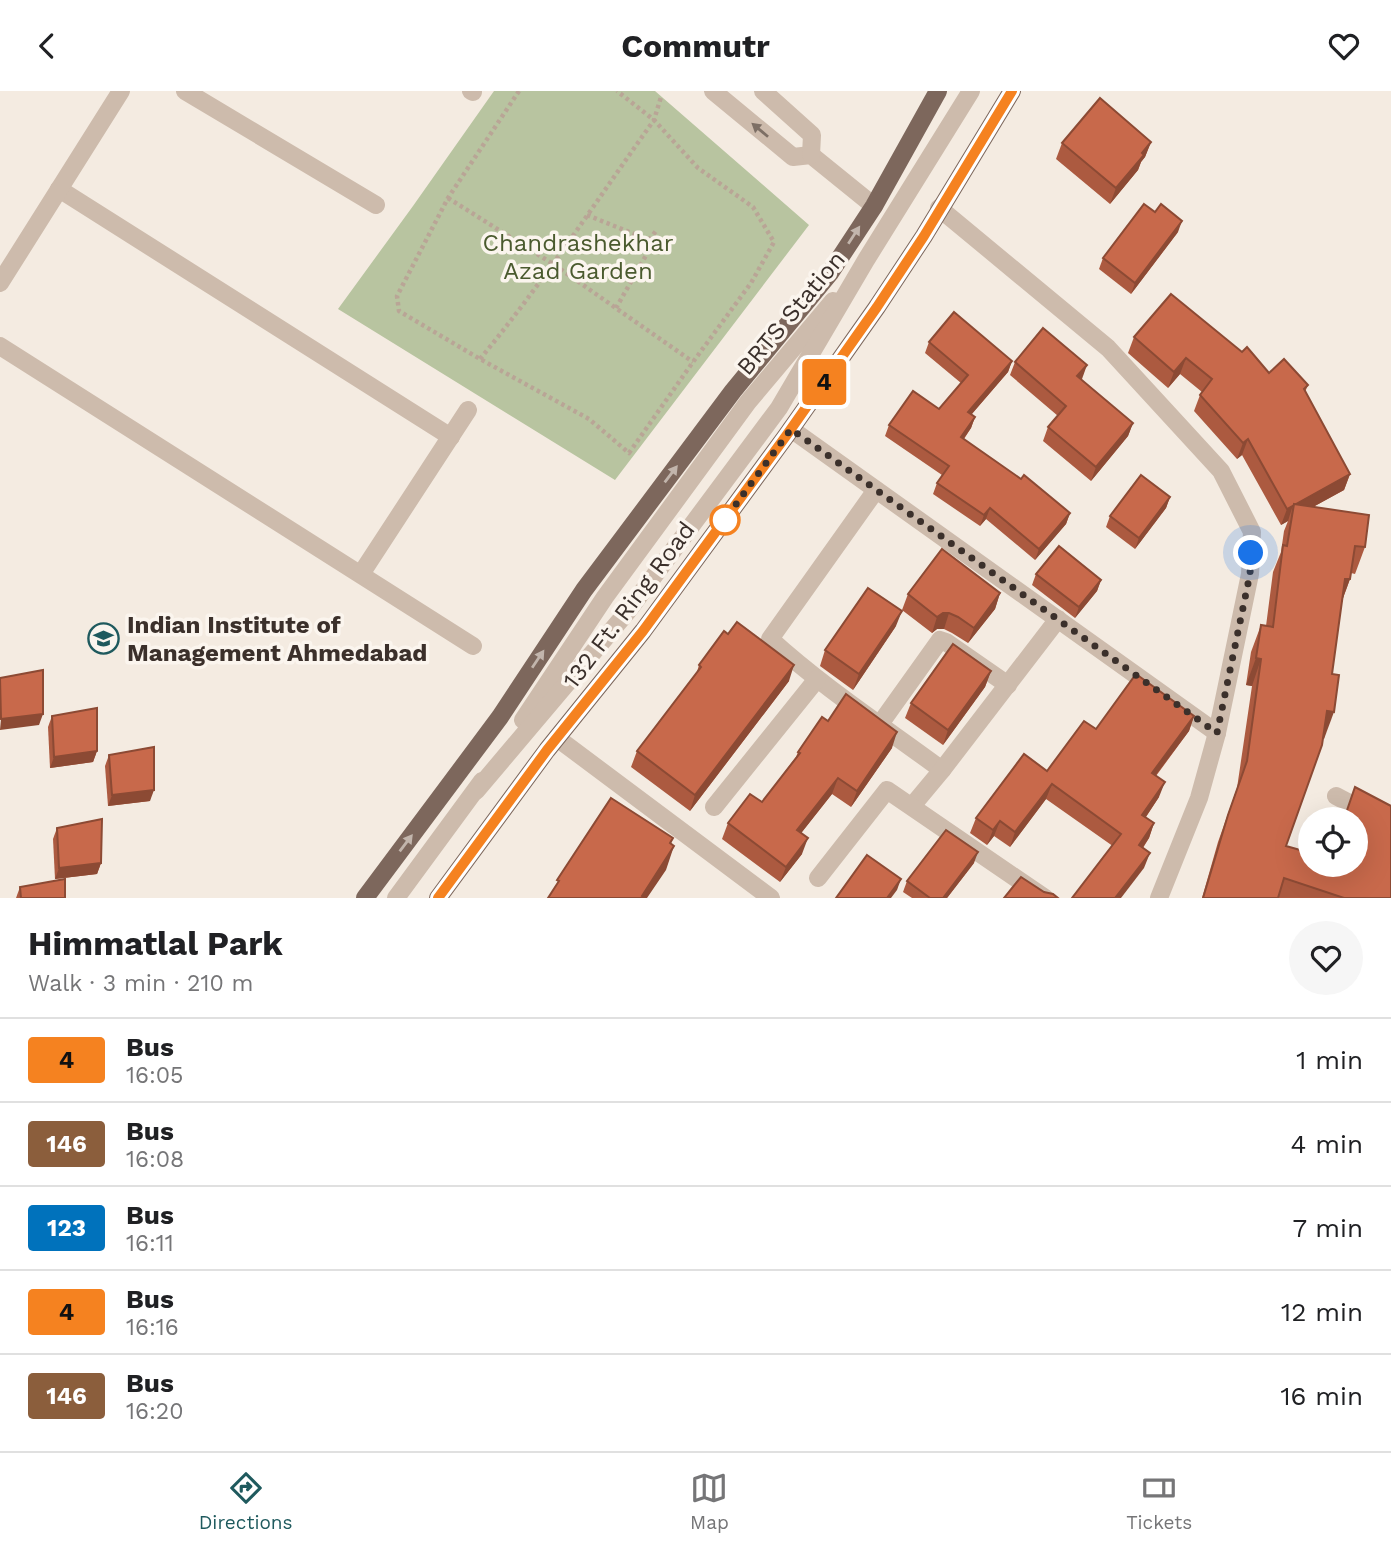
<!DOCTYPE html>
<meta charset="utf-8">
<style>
:root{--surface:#fff;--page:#f6f6f6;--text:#202124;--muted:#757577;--line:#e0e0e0;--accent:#1f5a5e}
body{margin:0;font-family:"Work Sans",sans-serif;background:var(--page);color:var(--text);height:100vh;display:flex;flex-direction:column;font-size:26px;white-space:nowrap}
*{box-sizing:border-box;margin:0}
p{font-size:23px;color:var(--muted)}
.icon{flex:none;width:38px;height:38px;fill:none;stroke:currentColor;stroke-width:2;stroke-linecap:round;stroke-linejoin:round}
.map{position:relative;height:807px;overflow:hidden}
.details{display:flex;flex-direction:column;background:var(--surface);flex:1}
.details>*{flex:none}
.badge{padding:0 14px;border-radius:5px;font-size:24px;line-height:46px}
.fabs{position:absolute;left:1298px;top:716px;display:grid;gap:14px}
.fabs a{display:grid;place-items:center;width:70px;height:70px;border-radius:50%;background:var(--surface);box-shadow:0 7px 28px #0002;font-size:35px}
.you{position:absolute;width:35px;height:35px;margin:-18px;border:5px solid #fff;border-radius:50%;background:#1a73e8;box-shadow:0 0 0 10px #1a73e833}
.map>.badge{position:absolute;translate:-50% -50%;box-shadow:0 0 0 4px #fff}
.round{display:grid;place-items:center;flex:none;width:74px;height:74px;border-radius:37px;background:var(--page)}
.head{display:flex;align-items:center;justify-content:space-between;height:119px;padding:0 28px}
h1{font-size:33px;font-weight:700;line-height:52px}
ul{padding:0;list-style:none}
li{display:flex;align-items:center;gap:21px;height:84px;padding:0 28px;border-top:2px solid var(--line)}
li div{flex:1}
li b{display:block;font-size:26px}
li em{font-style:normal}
li .badge{min-width:77px;font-weight:700;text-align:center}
header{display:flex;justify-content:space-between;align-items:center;height:91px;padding:0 28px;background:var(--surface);font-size:32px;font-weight:700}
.tab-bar{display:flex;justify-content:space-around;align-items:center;height:98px;border-top:2px solid var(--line);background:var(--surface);font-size:19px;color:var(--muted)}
.tab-bar a{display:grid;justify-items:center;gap:4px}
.tab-bar .active{color:var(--accent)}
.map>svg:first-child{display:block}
</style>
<header><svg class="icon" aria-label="back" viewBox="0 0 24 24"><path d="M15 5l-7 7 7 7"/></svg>Commutr<svg class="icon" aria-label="heart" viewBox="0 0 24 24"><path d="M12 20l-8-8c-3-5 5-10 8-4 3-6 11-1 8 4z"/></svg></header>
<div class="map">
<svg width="1391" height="807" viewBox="0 0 1391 807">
<rect width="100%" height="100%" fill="#f4ebe1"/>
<path fill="#b8c4a0" d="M494,0h161l154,134 -194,255 -277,-171 75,-103z"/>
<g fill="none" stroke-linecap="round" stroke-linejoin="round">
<g stroke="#b9a596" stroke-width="4.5" stroke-dasharray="3.5 3.5" stroke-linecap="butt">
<path d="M519,0l-71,107 -51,98 2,15 81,48 109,60 40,34 64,-91 58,-79 23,-41 -21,-35 -55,-39 -44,-48 -37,-29"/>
<path d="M448,107l105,66 140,98"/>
<path d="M587,124l62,25 -1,12 -32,56"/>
<path d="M649,149l7,-9"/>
<path d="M480,268c63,-76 117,-159 174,-239l7,-23"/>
</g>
<g stroke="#cdbbac" stroke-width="18">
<path d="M185,0l191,114"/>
<path d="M471,0l2,1"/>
<path d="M713,0l80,66 18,-2 63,51"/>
<path d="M763,0l49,44 -1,20"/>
<path d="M59,98l392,248"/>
<path d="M939,117l169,140 113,123 31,61 -2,42 -33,159 -18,65 -40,100"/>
<path d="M0,192l121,-192"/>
<path d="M0,255l473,300"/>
<path d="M791,338l426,304"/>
<path d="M876,399l-106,149c54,49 114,88 172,131"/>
<path d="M361,483l107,-164"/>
<path d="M523,629l82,-123 143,-195 85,-101"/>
<path d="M880,633l60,-84 6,2 62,43"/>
<path d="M557,647l214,160"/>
<path d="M476,700l152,-180 151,-203 87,-148 105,-169"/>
<path d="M1336,705l55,29"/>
<path d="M912,715l30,-36 116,-151"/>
<path d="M714,716l103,-128"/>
<path d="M818,787l69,-88 158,108"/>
<path d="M396,807l86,-117"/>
</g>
<g stroke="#7d675c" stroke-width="18">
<path d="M365,807l135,-181 84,-127 149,-199 97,-118 44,-67 64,-115"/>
<path d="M438,807l109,-148 96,-119 143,-195 91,-129 47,-71 88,-145"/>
</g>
</g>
<g fill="#ac5a40">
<path d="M1151,51l-6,15 -4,5 -3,8 -28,34 -54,-45 6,-16z"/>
<path d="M1178,141l-47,62 -32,-25 4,-11z"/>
<path d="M1134,246l108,15 27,21 39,12 -3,7 45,82 -6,16 -31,17 52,40 -10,27 -4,-1 -1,6 -8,22 -10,73 -8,65h-1l-37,107 25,19h45v-46h-12l11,-32 36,111h-189l16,-56 19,-54 15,-102 -6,-1 5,-33 10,-27 5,1 7,-54 8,-20 3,-21 4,-10 -7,4 -39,-70 -5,4 -43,-48 6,-16 2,-3 -22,-18 -12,14 -40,-35z"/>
<path d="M929,251l83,19 -4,11 -37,43 4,2 -4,11 -7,11 106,74 -4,11 -31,36 -49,-41 -6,7 -47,-32 4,-11 5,-8 -57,-39 4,-11 50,-16 22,-26 -36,-30z"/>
<path d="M1015,271l66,18 52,43 -5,13 -37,45 -48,-40 5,-14 10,-11 -48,-41z"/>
<path d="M1170,406l-4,11 -31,41 -29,-22 4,-11z"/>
<path d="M1036,483l65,6 -4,11 -22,27 -43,-33z"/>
<path d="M1000,502l-5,16 -27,34 -16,-10 -8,-4h-7l-5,4 -30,-23 6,-16z"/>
<path d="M896,535l-43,64 -33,-24 5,-16z"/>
<path d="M728,543l61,47 -99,130 -59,-44 6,-16 59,-76 3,-10z"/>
<path d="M991,580l-6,16 -42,58 -38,-27 6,-15z"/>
<path d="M52,625l45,35 -4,11 -43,6 -2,-41z"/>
<path d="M1194,625l-5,15 -33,45 3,21 -13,20 8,6 -5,15 -6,10 1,20 -98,-69 -36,48 -16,-11 -7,9 -17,-12 6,-15 71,-47 49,-42z"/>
<path d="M828,630l64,27 -41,59 -19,-13 -31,39 1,21 -22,28 -58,-43 6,-16 34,-21 34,-45 2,-5z"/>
<path d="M109,664l41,46 -42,5 -3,-40z"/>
<path d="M57,737l44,35 -4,11 -42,5 -2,-40z"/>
<path d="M974,772l-27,35h-35l-9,-6 4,-11z"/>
<path d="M20,796l45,11h-49z"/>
</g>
<g fill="#8c4a34">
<path d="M1151,51l-6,15 -4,5 -3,8 -28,34 6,-16 26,-35z"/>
<path d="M1182,130l-4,11 -47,62 4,-11z"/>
<path d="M1186,267l-6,16 -12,14 6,-16z"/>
<path d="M1012,270l-4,11 -44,51 4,-11z"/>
<path d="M1087,274l-5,14 -10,11 5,-14z"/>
<path d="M975,326l-4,11 -14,20 4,-11z"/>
<path d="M1133,332l-5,13 -37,45 5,-14z"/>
<path d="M1248,348l-6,16 -5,4 6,-16z"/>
<path d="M1350,383l-6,16 -53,29 2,-14z"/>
<path d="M1170,406l-4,11 -31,41 4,-11z"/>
<path d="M1293,414l-5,16 -7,4 6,-16z"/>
<path d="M990,417l-4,11 -6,7 4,-11z"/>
<path d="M1070,422l-4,11 -31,36 4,-11z"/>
<path d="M1345,488h5l-10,27z"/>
<path d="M1101,489l-4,11 -22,27 4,-11z"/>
<path d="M1000,502l-5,16 -27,34 6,-15z"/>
<path d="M902,520l-6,15 -43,64 6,-16z"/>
<path d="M943,522h6l-5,16h-7l-5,4 5,-16z"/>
<path d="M1256,567l5,1 -9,27 -6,-1z"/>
<path d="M794,574l-5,16 -99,130 5,-16z"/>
<path d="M991,580l-6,16 -42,58 5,-15z"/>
<path d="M1327,620l7,1 -10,27 -7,-1z"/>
<path d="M43,623l-4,11 -39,5 1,-11z"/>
<path d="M1194,625l-5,15 -43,57 6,-15z"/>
<path d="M897,641l-5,16 -41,59 6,-16z"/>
<path d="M97,660l-4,11 -43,6 4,-11z"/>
<path d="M838,687l-6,16 -41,52 6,-16z"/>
<path d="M1165,691l-6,15 -22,33 5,-15z"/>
<path d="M1052,693l-6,15 -36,48 5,-15z"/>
<path d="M154,699l-4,11 -42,5 4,-11z"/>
<path d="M1000,730l-6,15 -7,9 6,-15z"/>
<path d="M1154,732l-5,15 -15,22 5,-15z"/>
<path d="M673,747l-8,22 9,-14 -8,24 -19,28h-6z"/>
<path d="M808,747l-6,16 -22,28 6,-15z"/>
<path d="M978,761l-4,11 -27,35h-4z"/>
<path d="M1150,762l-6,15 -23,30h-6z"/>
<path d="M101,772l-4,11 -42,5 4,-11z"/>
<path d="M901,788l-4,11 -6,8h-4z"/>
</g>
<g fill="#c8694b" stroke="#8c4a34" stroke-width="2">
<path d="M1100,7l51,44 -9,11 2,2 -28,33 -54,-45z"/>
<path d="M1144,113l11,8 6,-8 21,17 -47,62 -32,-25z"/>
<path d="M1171,203l71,58 5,-5 22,26 15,-14 24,26 -4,4 46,85 -63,35 -39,-70 -5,4 -43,-48 12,-16 -26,-21 -12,14 -40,-35z"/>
<path d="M954,221l58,49 -44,51 7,5 -14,20 60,42 3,-4 46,38 -31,36 -49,-41 -6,7 -47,-32 12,-17 -60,-41 24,-34 26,18 29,-34 -39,-33z"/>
<path d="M1043,237l44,37 -10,11 56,47 -37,44 -48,-40 18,-21 -51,-44z"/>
<path d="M1141,384l29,22 -31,41 -29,-22z"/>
<path d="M1294,413l75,11 -4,32 -10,-1 -5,33h-5l-13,95 7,1 -5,37 -7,-1 -5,34 -36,101 25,7v12h45v-46h-12l11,-32 36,19v92h-47l-60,-20 -6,20h-75l25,-83 19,-54 14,-102 -5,-1 5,-33 12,2 10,-82 4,1z"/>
<path d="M1059,455l42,34 -22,27 -43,-33z"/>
<path d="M942,458l58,44 -26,35 -16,-11 -9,-4h-6l-6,4 -29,-23z"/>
<path d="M868,497l34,23 -43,63 -34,-24z"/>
<path d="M737,531l57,43 -99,130 -58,-44 64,-84 -2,-2 25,-34 4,3z"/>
<path d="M953,553l38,27 -43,59 -37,-27z"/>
<path d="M43,579v44l-42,5 -1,-41z"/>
<path d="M1136,583l58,42 -42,57 13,9 -23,33 12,8 -15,22 11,8 -35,45h-43l49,-64 -69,-50 -37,48 -15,-11 -7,9 -17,-12 48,-64 23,17 37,-50 12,8z"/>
<path d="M846,603l51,38 -40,59 -19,-13 -41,52 11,8 -22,29 -58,-44 22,-29 12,8 38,-49 -2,-1 24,-35 6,4z"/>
<path d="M97,617v43l-43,6 -2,-41z"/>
<path d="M154,656v43l-42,5 -3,-40z"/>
<path d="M611,707l62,40 -3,5 4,3 -32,50 3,2h-97l11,-17 -2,-1z"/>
<path d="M102,728l-1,44 -42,5 -2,-40z"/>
<path d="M946,739l32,22 -35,46h-13l-23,-17z"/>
<path d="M867,764l34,24 -14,19h-51z"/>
<path d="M1021,786l23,15 9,2 5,4h-54z"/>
<path d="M65,788v19h-44l-1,-11z"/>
</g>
<defs><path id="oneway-solid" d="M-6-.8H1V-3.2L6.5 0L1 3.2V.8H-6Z" transform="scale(1.75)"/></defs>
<use fill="#7d6f65" href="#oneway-solid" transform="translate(760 39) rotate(-140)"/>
<g fill="#c2b5ac">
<use href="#oneway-solid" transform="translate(854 144) rotate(-57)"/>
<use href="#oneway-solid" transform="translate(671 383) rotate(-53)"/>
<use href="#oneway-solid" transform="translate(538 568) rotate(-56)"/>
<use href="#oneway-solid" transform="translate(406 752) rotate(-53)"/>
</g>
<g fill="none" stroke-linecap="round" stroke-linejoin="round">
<defs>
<path id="line" d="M438,807l109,-148 96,-119 143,-195 91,-129 47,-71 88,-145"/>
</defs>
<use href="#line" stroke="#fff" stroke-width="16"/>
<use href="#line" stroke="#f58220" stroke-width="10"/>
<path stroke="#3b302b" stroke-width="7" stroke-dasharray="0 12.6" d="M725,429l-2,2 68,-93 426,304 33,-159 1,-21"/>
</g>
<defs>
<symbol id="university-ring" viewBox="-11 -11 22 22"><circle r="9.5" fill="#fbf5ee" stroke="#1f5a5e" stroke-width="1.5"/><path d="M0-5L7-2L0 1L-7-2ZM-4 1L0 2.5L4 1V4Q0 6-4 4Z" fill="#1f5a5e"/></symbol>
</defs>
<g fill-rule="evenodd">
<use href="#university-ring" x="86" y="530" width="35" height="35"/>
</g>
<circle fill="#fff" stroke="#f58220" stroke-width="3.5" cx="725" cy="429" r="14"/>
<g text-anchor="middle" stroke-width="7" stroke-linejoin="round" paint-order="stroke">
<g font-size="24" fill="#4a5a2e" stroke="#fbf5ee">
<text x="578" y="160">Chandrashekhar<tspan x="578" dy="28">Azad Garden</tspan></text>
</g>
<g font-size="24" fill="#3b302b" stroke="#fbf5ee">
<text transform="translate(791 222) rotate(-50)" y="8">BRTS Station</text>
<text transform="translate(629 514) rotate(-53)" y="8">132 Ft. Ring Road</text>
</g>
<g font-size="24" font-weight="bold" fill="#3b302b" stroke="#fbf5ee" text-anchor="start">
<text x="127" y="542">Indian Institute of<tspan x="127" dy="28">Management Ahmedabad</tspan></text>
</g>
</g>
</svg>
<div class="fabs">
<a><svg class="icon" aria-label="locate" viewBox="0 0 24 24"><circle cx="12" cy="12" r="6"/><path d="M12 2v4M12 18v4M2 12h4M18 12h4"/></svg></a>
</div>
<div class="you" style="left:1251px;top:462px"></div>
<b class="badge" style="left:824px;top:291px;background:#f58220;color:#111">4</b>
</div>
<section class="details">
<div class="head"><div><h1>Himmatlal Park</h1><p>Walk · 3 min · 210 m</p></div><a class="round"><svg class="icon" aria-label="heart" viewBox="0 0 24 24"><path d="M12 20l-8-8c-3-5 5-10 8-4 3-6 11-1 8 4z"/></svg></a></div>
<ul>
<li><span class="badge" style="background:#f58220;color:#111">4</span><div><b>Bus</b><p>16:05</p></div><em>1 min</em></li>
<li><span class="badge" style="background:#8b5e3c;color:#fff">146</span><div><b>Bus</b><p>16:08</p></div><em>4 min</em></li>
<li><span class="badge" style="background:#0072bc;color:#fff">123</span><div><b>Bus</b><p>16:11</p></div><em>7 min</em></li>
<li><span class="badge" style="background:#f58220;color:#111">4</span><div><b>Bus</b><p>16:16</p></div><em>12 min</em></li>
<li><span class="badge" style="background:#8b5e3c;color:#fff">146</span><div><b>Bus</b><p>16:20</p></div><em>16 min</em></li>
</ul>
</section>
<nav class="tab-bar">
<a class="active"><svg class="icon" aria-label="directions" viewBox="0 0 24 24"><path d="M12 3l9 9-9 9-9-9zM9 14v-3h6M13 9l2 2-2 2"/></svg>Directions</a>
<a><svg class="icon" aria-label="map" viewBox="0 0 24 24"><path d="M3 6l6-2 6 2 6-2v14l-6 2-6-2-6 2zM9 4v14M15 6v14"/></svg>Map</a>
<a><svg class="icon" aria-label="tickets" viewBox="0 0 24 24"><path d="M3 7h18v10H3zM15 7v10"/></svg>Tickets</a>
</nav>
